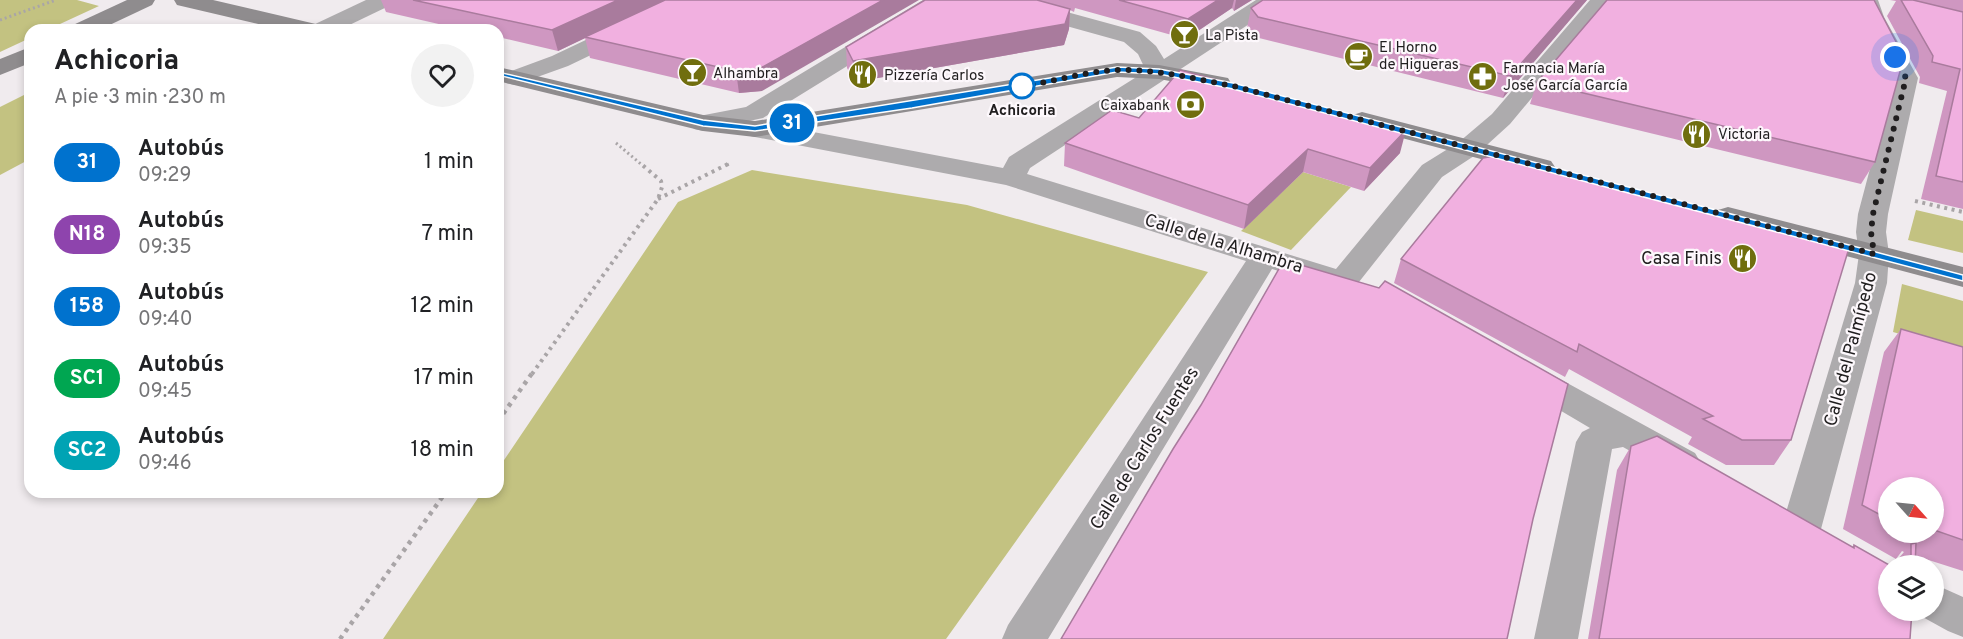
<!DOCTYPE html>
<html lang="es">
<meta charset="utf-8">
<style>
:root{--surface:#fff;--page:#f2f2f2;--text:#202124;--muted:#757577}
body{margin:0;font-family:Overpass,sans-serif;background:var(--page);color:var(--text);height:100vh;display:flex;flex-direction:column;font-size:22px;white-space:nowrap}
*{box-sizing:border-box;margin:0}
p{font-size:20px;color:var(--muted)}
.icon{flex:none;width:33px;height:33px;fill:none;stroke:currentColor;stroke-width:2;stroke-linecap:round;stroke-linejoin:round}
.map{position:relative;flex:1;overflow:hidden}
.side{position:absolute;left:24px;top:24px;width:480px;height:474px;display:flex;flex-direction:column;background:var(--surface);border-radius:18px;box-shadow:0 3px 9px #0003}
.side>*{flex:none}
.badge{padding:0 12px;border-radius:20px;font-size:21px;line-height:39px}
.needle{width:39px;rotate:117deg}
.controls{position:absolute;left:1878px;top:477px;display:grid;gap:12px}
.controls a{display:grid;place-items:center;width:66px;height:66px;border-radius:50%;background:var(--surface);box-shadow:0 3px 9px #0003;font-size:30px}
.you{position:absolute;width:30px;height:30px;margin:-15px;border:4px solid #fff;border-radius:50%;background:#1a73e8;box-shadow:0 0 0 9px #1a73e833}
.map>.badge{position:absolute;translate:-50% -50%;box-shadow:0 0 0 3px #fff}
.round{display:grid;place-items:center;flex:none;width:63px;height:63px;border-radius:32px;background:var(--page)}
.summary{display:flex;align-items:center;justify-content:space-between;height:102px;padding:0 30px}
h1{font-size:28px;font-weight:700;line-height:45px}
ul{padding:0;list-style:none}
li{display:flex;align-items:center;gap:18px;height:72px;padding:0 30px}
li div{flex:1}
li b{display:block;font-size:22px}
li em{font-style:normal}
li .badge{min-width:66px;font-weight:700;text-align:center}
.map>svg:first-child{display:block}
</style>
<div class="map">
<svg width="1963" height="639" viewBox="0 0 1963 639">
<rect width="100%" height="100%" fill="#f0ebee"/>
<g fill="#c3c281">
<path d="M0,0h77l22,6 -52,24h-17v8l-30,14z"/>
<path d="M30,92v67l-30,16v-68z"/>
<path d="M752,170l215,35 241,67 -262,367h-563l99,-147h16v-23l180,-267z"/>
<path d="M1303,172l48,15 -60,63 -50,-19z"/>
<path d="M1916,210l47,11v32l-55,-13z"/>
<path d="M1902,284l61,17v51l-70,-20z"/>
</g>
<g fill="none" stroke-linecap="round" stroke-linejoin="round">
<g stroke="#a9a5a7" stroke-width="3" stroke-dasharray="2 3" stroke-linecap="butt">
<path d="M0,20l56,-20"/>
<path d="M616,143l26,22"/>
<path d="M727,165l4,-2"/>
</g>
<g stroke="#a9a5a7" stroke-width="4" stroke-dasharray="3 4.5" stroke-linecap="butt">
<path d="M658,199l72,-36"/>
<path d="M1915,201l48,11"/>
<path d="M532,374l126,-175 4,-12 -1,-6 -21,-18"/>
</g>
<g stroke="#a9a5a7" stroke-width="4.5" stroke-dasharray="4 5" stroke-linecap="butt">
<path d="M498,421l35,-49"/>
<path d="M340,639l106,-147"/>
</g>
<g fill="#adabad" fill-rule="evenodd">
<path d="M366,0h28l-3,5 -52,25h-29l3,-5z"/>
<path d="M670,0h28l-3,5 -127,61 -53,19 -9,-2 -3,-5 3,-5 46,-17z"/>
<path d="M923,0h26l-3,5 -183,113 -60,13 -9,-2 -4,-6 4,-6 52,-10z"/>
<path d="M988,0h35l117,32 16,14 8,13 92,-59h25l-3,5 -248,163 -3,6 309,95 86,-104 37,-23 33,-28 98,-114h23l-103,124 -33,30 -35,23 -87,110 -11,3 -11,-3 -3,-4 -5,2 -53,-16 -224,370h-46l6,-14 238,-364 -240,-76 -251,-48 -9,-2 -4,-6 4,-6 9,-2 248,47 6,-11 137,-86 -8,-17 -14,-12 -133,-37z"/>
<path d="M1856,0h22l6,17 34,61 -30,136 -2,18 3,22 -2,29 -66,246 -6,11 -14,5 -14,-5 -6,-11 74,-246 4,-29 -3,-22 2,-18 36,-136 -32,-61z"/>
<path d="M1526,363l12,4 157,86 6,10 -6,10 -13,4 -13,-4 -46,-26 -11,2 -34,190h-44l42,-197 6,-10 8,-4 -76,-45 -5,-8 5,-8z"/>
<path d="M1934,584l29,13v40l-15,-6 -29,-16 -2,-5h17z"/>
</g>
<g fill="#8f8c8e" fill-rule="evenodd">
<path d="M127,0h28l-3,5 -53,25h-29l3,-5z"/>
<path d="M174,0h39l107,25 3,5h-39l-107,-25z"/>
<path d="M30,47v16l-30,12v-16z"/>
<path d="M1117,63l42,2 69,13 3,5 -3,5 -9,2 -60,-11 -42,-2 -362,60 -52,-6 -205,-50v-14l205,48 52,6z"/>
<path d="M1362,112l189,49 4,6 -4,6 -10,2 -188,-50 -4,-5 4,-5z"/>
<path d="M1728,207l235,60v20l-245,-65 -5,-6 5,-6z"/>
</g>
</g>
<g fill="#cf97c1" fill-rule="evenodd">
<path d="M381,0h284l97,91 -23,2 -149,-35 -5,-20 -27,13 -60,-14v-7h-33l-79,-18z"/>
<path d="M925,0h327l-18,11 -2,-3 -46,31 -111,-31 -1,4 -4,-2 -1,19 -5,16 -209,37 -8,-14 -1,-21z"/>
<path d="M1263,0h324l-84,98 -248,-61 -8,-9 4,-20z"/>
<path d="M1890,0h73v209l-42,-10 26,-108 -28,-8 1,-6 -33,-61 9,-15z"/>
<path d="M1537,82l338,80 -14,22 -331,-80z"/>
<path d="M1139,118l261,35 -36,38 -61,-19 -59,57 -180,-63 1,-23z"/>
<path d="M1401,259l390,181 -17,25h-48l-38,-21 4,-7 -123,-68 -4,8 -171,-94z"/>
<path d="M1901,329l62,18v224l-47,-15 -5,10h-19l12,-14 -2,-1 -6,8 -53,-30 41,-177zM1888,488h46v44h-46z"/>
<path d="M1631,446l221,101 2,-2 56,94h-322l29,-169z"/>
</g>
<g fill="#a97b9d">
<path d="M618,0h47l-107,51 -6,-21z"/>
<path d="M883,0h36l-157,91 -23,2 -3,-22z"/>
<path d="M1218,0h16l-2,8 -46,31 2,-20z"/>
<path d="M1236,0h16l-18,11z"/>
<path d="M1577,0h10l-84,98 7,-22z"/>
<path d="M1070,9l-1,20 -5,16 -209,37 -2,-21z"/>
<path d="M1406,130l-6,23 -36,38 6,-23z"/>
<path d="M1308,149l-5,23 -59,57 4,-24z"/>
</g>
<g fill="#f1b0e0" stroke="#a97b9d" stroke-width="1.5">
<path d="M413,0h205l-66,30z"/>
<path d="M665,0h218l-124,69 -23,2 -151,-34z"/>
<path d="M925,0h112l33,9 -5,15 -212,37 -7,-14z"/>
<path d="M1119,0h99l-30,19z"/>
<path d="M1263,0h314l-67,76 -252,-59 -7,-9z"/>
<path d="M1607,0h267l30,57 -29,105 -338,-80z"/>
<path d="M1901,0h12l50,12v170l-27,-6 24,-107 -28,-7 1,-6z"/>
<path d="M1180,70l226,60 -36,38 -62,-19 -60,56 -183,-62 47,-33 27,8z"/>
<path d="M1501,155l348,93 -58,192h-49l-39,-21 10,-3 -134,-72 -2,8 -176,-93 82,-101z"/>
<path d="M1284,260l95,28 6,-7 183,103 -35,135 -26,120h-446l112,-190 28,-44z"/>
<path d="M1901,329l62,18v193l-29,-10v-42h-46v31l-26,-14z"/>
<path d="M1657,436l197,112v-3l37,21h-3v44h24l-2,29h-311l32,-193z"/>
<path d="M1916,543l-1,23h-4v-22z"/>
</g>
<path fill="#0072ce" stroke="#fff" stroke-width="1.5" d="M1117,67l42,2 74,14 730,192v6l-730,-192 -74,-15 -42,-2 -205,36 -157,23 -52,-5 -209,-52 4,-2 205,48 52,6z"/>
<g fill="none" stroke-linecap="round" stroke-linejoin="round">
<path stroke="#201e1f" stroke-width="6" stroke-dasharray="0 10.8" d="M1022,86c32,-4 64,-15 96,-16 39,-1 77,9 115,16l641,168 -3,-22 2,-18 33,-136 -11,-21"/>
</g>
<defs>
<symbol id="bar-disc" viewBox="-11 -11 22 22"><circle r="9.5" fill="#706e0e" stroke="#fdf8fc"/><path d="M-6-5H6L.8 .8V4.5H3.5V6h-7V4.5H-.8V.8Z" fill="#fff"/></symbol>
<symbol id="cafe-disc" viewBox="-11 -11 22 22"><circle r="9.5" fill="#706e0e" stroke="#fdf8fc"/><path d="M-5.5-4.5H6V0H3Q3 3.5 0 3.5H-2.5Q-5.5 3.5-5.5 0ZM3-3.2v2h1.7v-2ZM-6 4.5H4V6H-6Z" fill="#fff"/></symbol>
<symbol id="restaurant-disc" viewBox="-11 -11 22 22"><circle r="9.5" fill="#706e0e" stroke="#fdf8fc"/><path d="M-5-6h1v4h1v-4h1v4h1v-4h1v5L-1.5 .5V6h-2V.5L-5-1ZM5-6V6H3V1.5H1.5Q1.5-4 5-6Z" fill="#fff"/></symbol>
<symbol id="pharmacy-disc" viewBox="-11 -11 22 22"><circle r="9.5" fill="#706e0e" stroke="#fdf8fc"/><path d="M-2-6h4v4h4v4h-4v4h-4v-4h-4v-4h4Z" fill="#fff"/></symbol>
<symbol id="bank-disc" viewBox="-11 -11 22 22"><circle r="9.5" fill="#706e0e" stroke="#fdf8fc"/><path d="M-6-4H6V4H-6ZM0-2.3a2.3 2.3 0 1 0 0 4.6a2.3 2.3 0 1 0 0-4.6Z" fill="#fff"/></symbol>
</defs>
<g fill-rule="evenodd">
<use href="#bar-disc" x="1168" y="18" width="33" height="33"/>
<use href="#cafe-disc" x="1342" y="40" width="33" height="33"/>
<use href="#bar-disc" x="676" y="56" width="33" height="33"/>
<use href="#restaurant-disc" x="846" y="58" width="33" height="33"/>
<use href="#pharmacy-disc" x="1466" y="60" width="33" height="33"/>
<use href="#bank-disc" x="1174" y="88" width="33" height="33"/>
<use href="#restaurant-disc" x="1680" y="118" width="33" height="33"/>
<use href="#restaurant-disc" x="1726" y="242" width="33" height="33"/>
</g>
<circle fill="#fff" stroke="#0072ce" stroke-width="3" cx="1022" cy="86" r="12"/>
<g text-anchor="middle" stroke-width="4.5" stroke-linejoin="round" paint-order="stroke">
<g font-size="15" fill="#201e1f" stroke="#fdf8fc" text-anchor="start">
<text x="1205" y="40">La Pista</text>
<text x="1379" y="52">El Horno<tspan x="1379" dy="17">de Higueras</tspan></text>
<text x="1503" y="73">Farmacia María<tspan x="1503" dy="17">José García García</tspan></text>
<text x="713" y="78">Alhambra</text>
<text x="884" y="80">Pizzería Carlos</text>
<text x="1170" y="110" text-anchor="end">Caixabank</text>
<text x="1718" y="139">Victoria</text>
</g>
<g font-size="15" font-weight="bold" fill="#201e1f" stroke="#fdf8fc">
<text x="1022" y="115">Achicoria</text>
</g>
<g font-size="18" fill="#201e1f" stroke="#fdf8fc">
<text transform="translate(1224 243) rotate(17)" y="6">Calle de la Alhambra</text>
<text transform="translate(1850 349) rotate(-75)" y="6">Calle del Palmípedo</text>
<text transform="translate(1144 448) rotate(-58)" y="6">Calle de Carlos Fuentes</text>
</g>
<g font-size="18" fill="#201e1f" stroke="#fdf8fc" text-anchor="end">
<text x="1722" y="264">Casa Finis</text>
</g>
</g>
</svg>
<div class="controls">
<a><svg class="needle" viewBox="-14 -14 28 28"><path d="M0-13l5 13h-10z" fill="#e53935"/><path d="M0 13l5-13h-10z" fill="#757577"/></svg></a>
<a><svg class="icon" aria-label="layers" viewBox="0 0 24 24"><path d="M12 4l9 5-9 5-9-5zM3 14l9 5 9-5"/></svg></a>
</div>
<div class="you" style="left:1895px;top:57px"></div>
<b class="badge" style="left:792px;top:123px;background:#0072ce;color:#fff">31</b>
<section class="side">
<div class="summary"><div><h1>Achicoria</h1><p>A pie · 3 min · 230 m</p></div><a class="round"><svg class="icon" aria-label="heart" viewBox="0 0 24 24"><path d="M12 20l-8-8c-3-5 5-10 8-4 3-6 11-1 8 4z"/></svg></a></div>
<ul>
<li><span class="badge" style="background:#0072ce;color:#fff">31</span><div><b>Autobús</b><p>09:29</p></div><em>1 min</em></li>
<li><span class="badge" style="background:#8e44ad;color:#fff">N18</span><div><b>Autobús</b><p>09:35</p></div><em>7 min</em></li>
<li><span class="badge" style="background:#0072ce;color:#fff">158</span><div><b>Autobús</b><p>09:40</p></div><em>12 min</em></li>
<li><span class="badge" style="background:#00a651;color:#fff">SC1</span><div><b>Autobús</b><p>09:45</p></div><em>17 min</em></li>
<li><span class="badge" style="background:#00a3b4;color:#fff">SC2</span><div><b>Autobús</b><p>09:46</p></div><em>18 min</em></li>
</ul>
</section>
</div>
